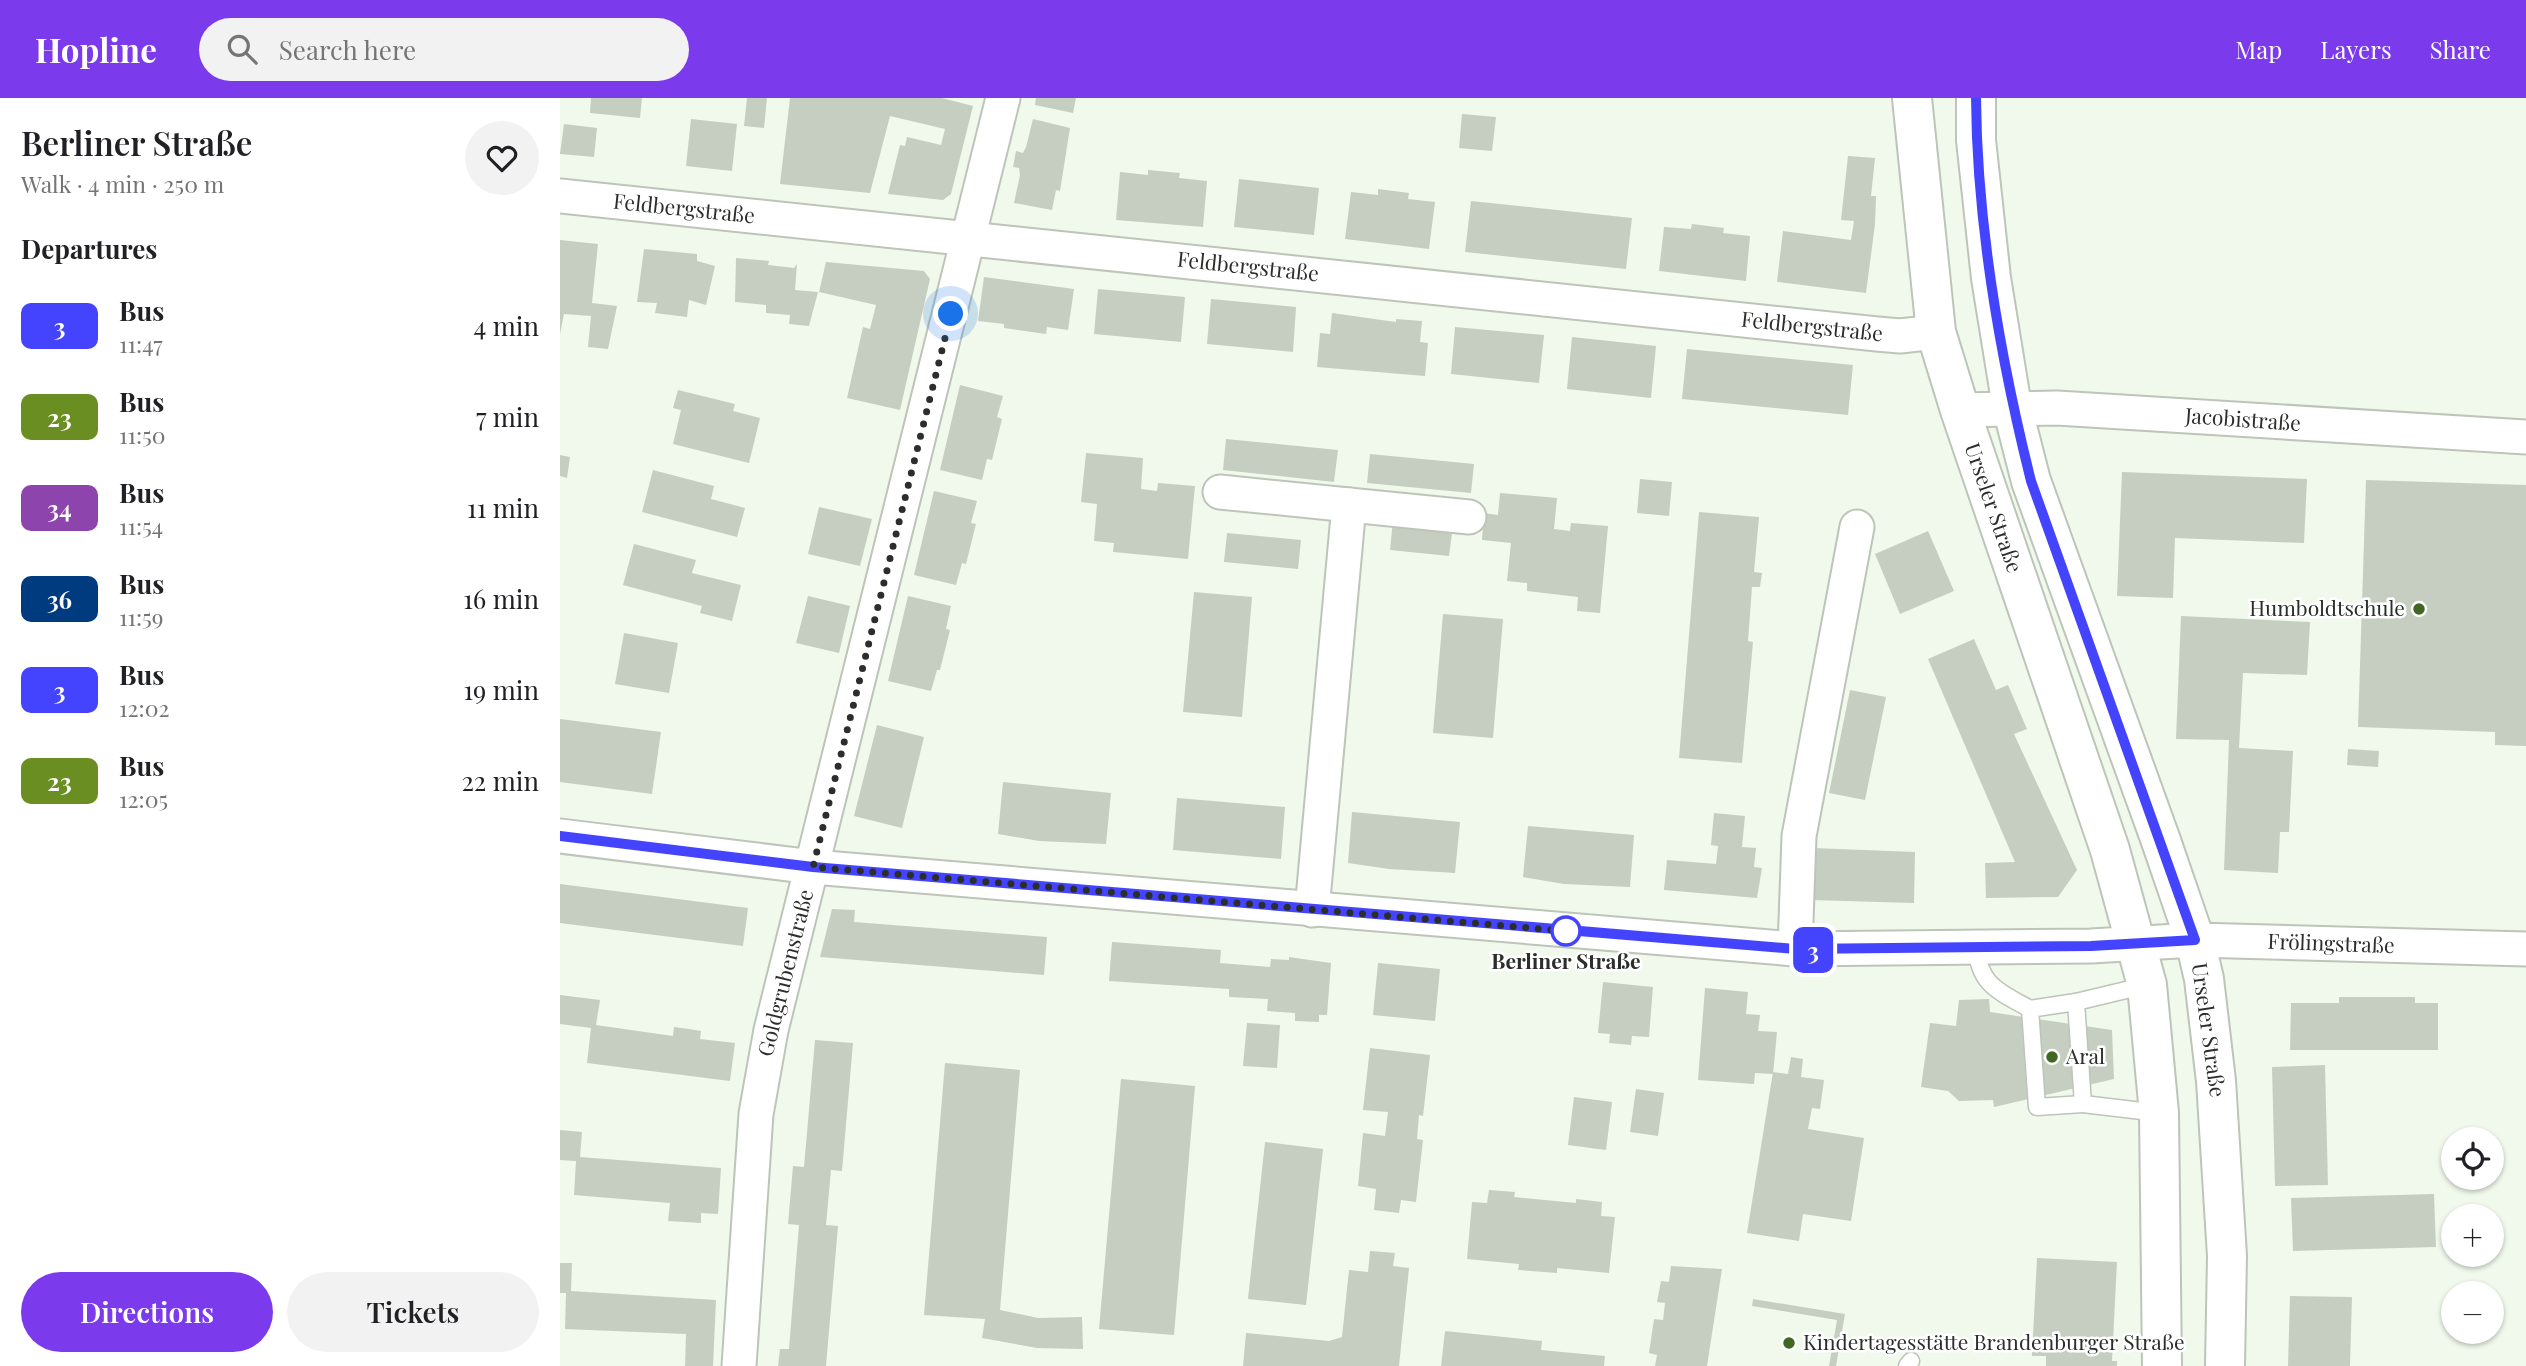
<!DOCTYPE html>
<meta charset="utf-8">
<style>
:root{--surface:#fff;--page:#f2f2f2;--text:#202124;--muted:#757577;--accent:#7c3aed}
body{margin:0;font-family:"Playfair Display",serif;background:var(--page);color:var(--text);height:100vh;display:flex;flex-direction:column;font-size:26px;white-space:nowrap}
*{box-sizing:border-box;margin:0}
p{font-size:23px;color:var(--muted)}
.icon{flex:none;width:38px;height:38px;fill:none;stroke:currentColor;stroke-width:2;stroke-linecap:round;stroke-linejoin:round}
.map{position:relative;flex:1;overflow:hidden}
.sheet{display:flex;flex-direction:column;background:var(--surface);width:560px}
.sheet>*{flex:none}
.badge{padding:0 14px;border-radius:10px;font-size:24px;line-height:46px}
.buttons{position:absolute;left:1881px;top:1029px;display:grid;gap:14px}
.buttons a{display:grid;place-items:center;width:63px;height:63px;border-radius:50%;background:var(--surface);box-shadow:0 2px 5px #0004;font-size:35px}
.you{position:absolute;width:35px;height:35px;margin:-18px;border:5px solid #fff;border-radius:50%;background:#1a73e8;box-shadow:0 0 0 10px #1a73e833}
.map>.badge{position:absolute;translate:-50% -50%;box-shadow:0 0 0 4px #fff}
h2{padding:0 21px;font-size:26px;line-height:63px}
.round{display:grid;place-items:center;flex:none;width:74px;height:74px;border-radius:37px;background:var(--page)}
.overview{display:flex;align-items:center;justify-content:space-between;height:119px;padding:0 21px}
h1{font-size:33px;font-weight:600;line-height:52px}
.action{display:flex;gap:14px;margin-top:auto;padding:14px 21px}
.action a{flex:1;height:80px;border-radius:42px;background:var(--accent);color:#fff;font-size:28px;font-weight:600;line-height:80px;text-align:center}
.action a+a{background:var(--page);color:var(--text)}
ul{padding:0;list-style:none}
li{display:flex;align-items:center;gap:21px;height:91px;padding:0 21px}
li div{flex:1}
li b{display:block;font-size:26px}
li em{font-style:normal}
li .badge{min-width:77px;font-weight:700;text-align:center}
header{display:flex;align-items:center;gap:42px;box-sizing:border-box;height:98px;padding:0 35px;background:var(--accent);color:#fff}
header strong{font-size:33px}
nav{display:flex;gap:38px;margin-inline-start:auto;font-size:24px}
.search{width:490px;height:63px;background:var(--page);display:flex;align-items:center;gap:18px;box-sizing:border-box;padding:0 24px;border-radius:38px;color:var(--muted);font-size:26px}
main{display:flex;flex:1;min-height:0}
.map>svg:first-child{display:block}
</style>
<header>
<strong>Hopline</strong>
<div class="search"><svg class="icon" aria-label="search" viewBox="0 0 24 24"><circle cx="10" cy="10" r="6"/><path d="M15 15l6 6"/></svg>Search here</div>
<nav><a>Map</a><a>Layers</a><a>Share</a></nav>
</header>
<main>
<section class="sheet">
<div class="overview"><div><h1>Berliner Straße</h1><p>Walk · 4 min · 250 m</p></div><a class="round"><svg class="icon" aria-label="heart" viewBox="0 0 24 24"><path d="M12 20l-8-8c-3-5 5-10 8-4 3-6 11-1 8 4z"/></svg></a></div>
<h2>Departures</h2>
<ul>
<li><span class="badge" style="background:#44f;color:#fff">3</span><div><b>Bus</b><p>11:47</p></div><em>4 min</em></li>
<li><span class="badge" style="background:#6b8e23;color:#fff">23</span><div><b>Bus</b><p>11:50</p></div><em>7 min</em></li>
<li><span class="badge" style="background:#8e44ad;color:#fff">34</span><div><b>Bus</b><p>11:54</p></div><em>11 min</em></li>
<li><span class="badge" style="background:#003b80;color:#fff">36</span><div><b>Bus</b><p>11:59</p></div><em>16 min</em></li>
<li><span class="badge" style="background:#44f;color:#fff">3</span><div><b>Bus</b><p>12:02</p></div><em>19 min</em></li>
<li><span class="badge" style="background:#6b8e23;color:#fff">23</span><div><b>Bus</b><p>12:05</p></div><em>22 min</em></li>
</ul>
<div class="action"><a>Directions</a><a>Tickets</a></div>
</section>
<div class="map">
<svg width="1966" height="1268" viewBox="0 0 1966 1268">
<rect width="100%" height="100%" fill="#f0f9ec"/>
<g fill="#c5cec1">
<path d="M31,0h51l-2,20 -50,-5z"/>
<path d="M187,0h20l-3,30 -20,-2z"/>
<path d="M230,0h152l31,8 -22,88 -8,6 -55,-6 12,-49 5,1 2,-9 34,8 4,-16 -55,-13 -20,77 -90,-9z"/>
<path d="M476,0h40l-3,15 -38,-8z"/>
<path d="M902,16l34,3 -4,34 -33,-3z"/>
<path d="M131,21l46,5 -5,47 -46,-5z"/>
<path d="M473,21l37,9 -10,63 -4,-1 -4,20 -38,-7 6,-28 -1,-7 -6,-1 3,-16 7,2 3,-6z"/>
<path d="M4,26l33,4 -3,29 -34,-3z"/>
<path d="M1288,58l27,2 -4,38h5l-1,28 -9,69 -89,-11 6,-51 68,9 3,-19 -13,-1z"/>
<path d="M588,72l32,3 -1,5 28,3 -4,46 -87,-7 4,-48 28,3z"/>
<path d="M679,81l80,9 -5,47 -80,-8z"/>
<path d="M818,91l31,4 -1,6 27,3 -6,47 -84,-10 6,-47 27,3z"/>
<path d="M911,103l161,17 -6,51 -161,-17z"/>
<path d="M1132,126l32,4 -1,5 27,3 -4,45 -87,-10 5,-44 27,2z"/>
<path d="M0,142l38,4 -6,59 25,3 -9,43 -20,-2 3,-31 -27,-2 -4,20z"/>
<path d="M84,151l53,5v7l18,5 -9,39 -17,-5 -2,17 -32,-4 2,-10 -20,-1z"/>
<path d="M176,160l33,3 -1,4 26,3 3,-4 -2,26 23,2 -9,34 -20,-2 1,-9 -24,-2v-8l-31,-3z"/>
<path d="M266,164l98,9 6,8 -30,131 -53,-12 16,-71 7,2 6,-24 -57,-13z"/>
<path d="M424,179l90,12 -6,41 -21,-3 -1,7 -42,-6v-4l-26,-3z"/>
<path d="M538,191l87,8 -4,45 -87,-8z"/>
<path d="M651,201l85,8 -3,45 -86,-8z"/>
<path d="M772,215l64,9v-3l26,2 -2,21 8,1 -3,33 -108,-9 3,-34 10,1z"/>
<path d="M895,229l89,8 -5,48 -88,-9z"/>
<path d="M1012,239l84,9 -5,52 -84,-9z"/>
<path d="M1127,251l166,16 -5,50 -166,-16z"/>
<path d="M400,287l43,11 -6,21 5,2 -10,41 -5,-1 -5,21 -42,-10z"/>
<path d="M118,292l57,14 -2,7 27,7 -11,45 -76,-19 8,-34 -8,-2z"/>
<path d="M666,341l112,11 -4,32 -111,-12z"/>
<path d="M526,355l57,5 -2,31 16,2 1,-8 37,3 -7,73 -75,-7 1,-9 -20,-2 3,-37 -16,-2z"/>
<path d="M810,356l104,10 -3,29 -104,-10z"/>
<path d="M0,357l10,2 -3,21 -7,-2z"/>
<path d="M93,372l61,16 -3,13 34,9 -8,29 -95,-25z"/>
<path d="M1562,374l185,7 -3,64 -129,-5 -2,60 -56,-2z"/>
<path d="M1080,381l32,3 -3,34 -32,-3z"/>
<path d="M1806,382l160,5v261l-31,-1v-13l-137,-5z"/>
<path d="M374,393l43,10 -6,22 5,1 -10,40 -4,-1 -6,22 -42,-10z"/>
<path d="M940,395l57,5 -3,31 16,2 1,-8 37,3 -8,87 -23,-2 1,-14 -51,-6v-8l-20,-2 4,-38 -29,-3 2,-27 14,2z"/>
<path d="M259,409l53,12 -12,47 -52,-12z"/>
<path d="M1139,414l60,5 -5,55 8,1 -2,14h-8l-4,54 5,1 -11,121 -63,-5z"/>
<path d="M833,422l60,6 -4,30 -59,-6z"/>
<path d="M1368,433l26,60 -54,23 -25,-60z"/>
<path d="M667,435l74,7 -3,29 -74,-7z"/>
<path d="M74,446l62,16 -4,13 49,12 -9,36 -32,-8 2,-7 -79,-21z"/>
<path d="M634,494l58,5 -10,120 -59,-5z"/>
<path d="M248,498l42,10 -11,47 -43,-10z"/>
<path d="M348,498l43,10 -5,23 4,1 -10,40h-3l-6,21 -43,-10z"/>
<path d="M883,516l60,5 -10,119 -60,-5z"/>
<path d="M1621,518l129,6 -3,53 -64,-2 -4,75 54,3 -4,81h-9l-2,41 -54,-3 5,-130 -53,-1z"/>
<path d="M64,535l54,10 -9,50 -54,-9z"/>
<path d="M1414,541l22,51 12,-5 19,44 -13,5 63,136 -19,27 -72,1 -1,-35 30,-1 -87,-203z"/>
<path d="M1290,592l36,7 -21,103 -36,-7z"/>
<path d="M0,621l101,13 -9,62 -92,-12z"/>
<path d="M317,627l47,12 -22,91 -48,-12z"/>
<path d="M1788,651l31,2 -1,16 -31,-2z"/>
<path d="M443,684l108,11 -5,51 -67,-3 -41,-7z"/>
<path d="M617,700l108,9 -4,52 -108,-9z"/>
<path d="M792,714l108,10 -5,51 -66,-4 -41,-6z"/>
<path d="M1154,715l31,3 -3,31 14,1 -2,19 8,1 -5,30 -93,-8 3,-30 49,4 2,-18 -7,-1z"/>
<path d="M968,728l106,9 -4,52 -66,-3 -41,-7z"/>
<path d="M1253,750l102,4 -1,51 -103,-3z"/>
<path d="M0,786l188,24 -5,38 -183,-23z"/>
<path d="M272,811l23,1 -1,12 193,15 -3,38 -224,-18z"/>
<path d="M552,844l109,8 -1,13 50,4 1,-8 18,1v-3l42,6 -4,52h-8v7l-24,-1v-8l-28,-2 1,-12 -39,-2v-8l-120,-8z"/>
<path d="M818,865l62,6 -5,52 -62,-6z"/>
<path d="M1043,884l50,5 -4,50 -17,-1 -1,9 -22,-2 1,-9 -12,-1z"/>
<path d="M1145,890l43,4 -2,22 14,1 -2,16 19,1 -4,42 -18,-1 -1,11 -56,-4z"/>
<path d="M0,897l40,5 -4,25 77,11 1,-9 15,2 12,2 -1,8 35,4 -5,38 -143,-18 4,-35 -31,-4z"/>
<path d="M1779,899h76v6h23v47h-148l1,-47h48z"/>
<path d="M1429,901l1,13 122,18 2,49 -120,28 -1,-7 -34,1 -11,-10 -27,-4 9,-64 26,3 3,-26z"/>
<path d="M687,925l33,2 -3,43 -34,-2z"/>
<path d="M255,942l38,3 -11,128 -11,-1 -5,55 12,1 -12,140h-48l2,-17h9l10,-124 -11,-1 5,-58 11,1z"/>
<path d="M810,950l60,7 -7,61 -4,-1 -2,24 6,1 -7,62 -15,-2 -2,13 -25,-3 2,-21 -18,-3 5,-53 22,3 3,-24 -25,-2z"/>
<path d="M1231,959l12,2 -2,18 23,3 -4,29 -8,-1 -4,21 56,9 -13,83 -48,-7 -4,27 -52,-8 26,-161 15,2z"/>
<path d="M385,965l75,7 -20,240 38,8 44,-1 1,32 -46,-1 -55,-10 3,-19 -61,-4z"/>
<path d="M1765,967l3,120 -53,1 -3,-119z"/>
<path d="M561,981l74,7 -21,249 -75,-6z"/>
<path d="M1076,991l28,4 -6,43 -28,-4z"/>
<path d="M1014,999l38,5 -6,48 -38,-5z"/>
<path d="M0,1032l22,2 -2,25 141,11 -3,46 -17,-1v10l-33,-2 2,-18 -96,-8 2,-34 -16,-1z"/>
<path d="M705,1044l58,7 -17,156 -58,-6z"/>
<path d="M929,1092l26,2 -1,5 62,6v-4l26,3 -1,14 14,1 -6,56 -52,-5v5l-39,-3 1,-6 -52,-5 5,-57 15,1z"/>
<path d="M1874,1096l2,53 -143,4 -2,-53z"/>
<path d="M810,1153l25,2 -2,13 16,2 -10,98h-156l3,-33 83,8 13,-4 7,-67 19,2z"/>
<path d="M1477,1160l80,4 -5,99h5v5h-71v-10h-14z"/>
<path d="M0,1165h12l-1,28 145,9 -3,66h-28l1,-32 -121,-5 1,-36h-6z"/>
<path d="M1111,1168l51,3 -15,97h-52l2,-11 -8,-2 5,-34 9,1 2,-17 -8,-1 4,-21 8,1z"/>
<path d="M1730,1198l62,1 -2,69h-62z"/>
<path d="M1193,1201l92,15 -9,52h-7l8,-46 -85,-14z"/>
<path d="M885,1233l97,10 -1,9 64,6 -1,10h-163z"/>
</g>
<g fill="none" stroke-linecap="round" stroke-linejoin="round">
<defs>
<g id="lane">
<path d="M1416,848c3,39 22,45 54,63"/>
<path d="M1587,887l-71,17 7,102 76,9"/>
<path d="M1516,904l-46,7 7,98 46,-3"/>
<path d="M1347,1268l4,-5"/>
</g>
<g id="street">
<path d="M0,98l1317,138 23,2 36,-4"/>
<path d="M1400,312l97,-2 469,29"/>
<path d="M660,394l249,25"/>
<path d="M0,738l253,31 982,82 296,-3 104,-6 331,9"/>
<path d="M752,812l37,-405"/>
<path d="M1235,851l4,-113 58,-309"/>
<path d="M179,1268l17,-252 15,-84 232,-932"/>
</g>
<g id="secondary">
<path d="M1352,0l24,234 24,78 150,440 37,135 12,128 3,253"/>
<path d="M1416,0v42l15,138 21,129 19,74 130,360 34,99 9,39 12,102 11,175 -2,110"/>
</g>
</defs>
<use href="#lane" stroke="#bcc5b8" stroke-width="19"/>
<use href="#street" stroke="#bcc5b8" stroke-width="37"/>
<use href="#secondary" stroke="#bcc5b8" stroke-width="42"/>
<use href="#lane" stroke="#fff" stroke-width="16"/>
<use href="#street" stroke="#fff" stroke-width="33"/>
<use href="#secondary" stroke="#fff" stroke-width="38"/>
</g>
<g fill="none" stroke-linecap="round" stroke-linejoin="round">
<defs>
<path id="line" d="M0,738l253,31 982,82 296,-3 104,-6 -164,-459c-31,-124 -54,-255 -55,-383"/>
</defs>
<use href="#line" stroke="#fff" stroke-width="16"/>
<use href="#line" stroke="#44f" stroke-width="10"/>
<path stroke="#2b2e2a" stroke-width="7" stroke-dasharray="0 12.6" d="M391,216l-138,553 753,64"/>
</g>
<g fill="#406824" stroke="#fff" stroke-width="2.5">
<circle cx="1859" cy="511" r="7"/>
<circle cx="1492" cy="959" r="7"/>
<circle cx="1229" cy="1245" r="7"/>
</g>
<circle fill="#fff" stroke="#44f" stroke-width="3.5" cx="1006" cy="833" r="14"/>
<g text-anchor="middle" stroke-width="5" stroke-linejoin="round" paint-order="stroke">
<g font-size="21" fill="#2b2e2a" stroke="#fff">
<text transform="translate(124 111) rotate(6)" y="7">Feldbergstraße</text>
<text transform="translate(688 169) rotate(6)" y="7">Feldbergstraße</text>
<text transform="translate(1252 229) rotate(6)" y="7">Feldbergstraße</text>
<text transform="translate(1683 322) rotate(4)" y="7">Jacobistraße</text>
<text transform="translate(1433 410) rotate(71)" y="7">Urseler Straße</text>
<text transform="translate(1771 846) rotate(2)" y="7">Frölingstraße</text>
<text transform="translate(226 875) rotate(-76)" y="7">Goldgrubenstraße</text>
<text transform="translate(1648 932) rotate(82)" y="7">Urseler Straße</text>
</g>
<g font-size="21" fill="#2b2e2a" stroke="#fff" text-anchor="start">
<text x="1845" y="518" text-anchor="end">Humboldtschule</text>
<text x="1506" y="966">Aral</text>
<text x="1243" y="1252">Kindertagesstätte Brandenburger Straße</text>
</g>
<g font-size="21" font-weight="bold" fill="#2b2e2a" stroke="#fff">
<text x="1006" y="871">Berliner Straße</text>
</g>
</g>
</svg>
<div class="buttons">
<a><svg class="icon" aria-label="locate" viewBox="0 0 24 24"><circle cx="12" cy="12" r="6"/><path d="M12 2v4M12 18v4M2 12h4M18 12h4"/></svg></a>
<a>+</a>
<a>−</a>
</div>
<div class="you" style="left:391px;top:216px"></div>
<b class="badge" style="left:1253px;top:852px;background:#44f;color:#fff">3</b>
</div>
</main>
